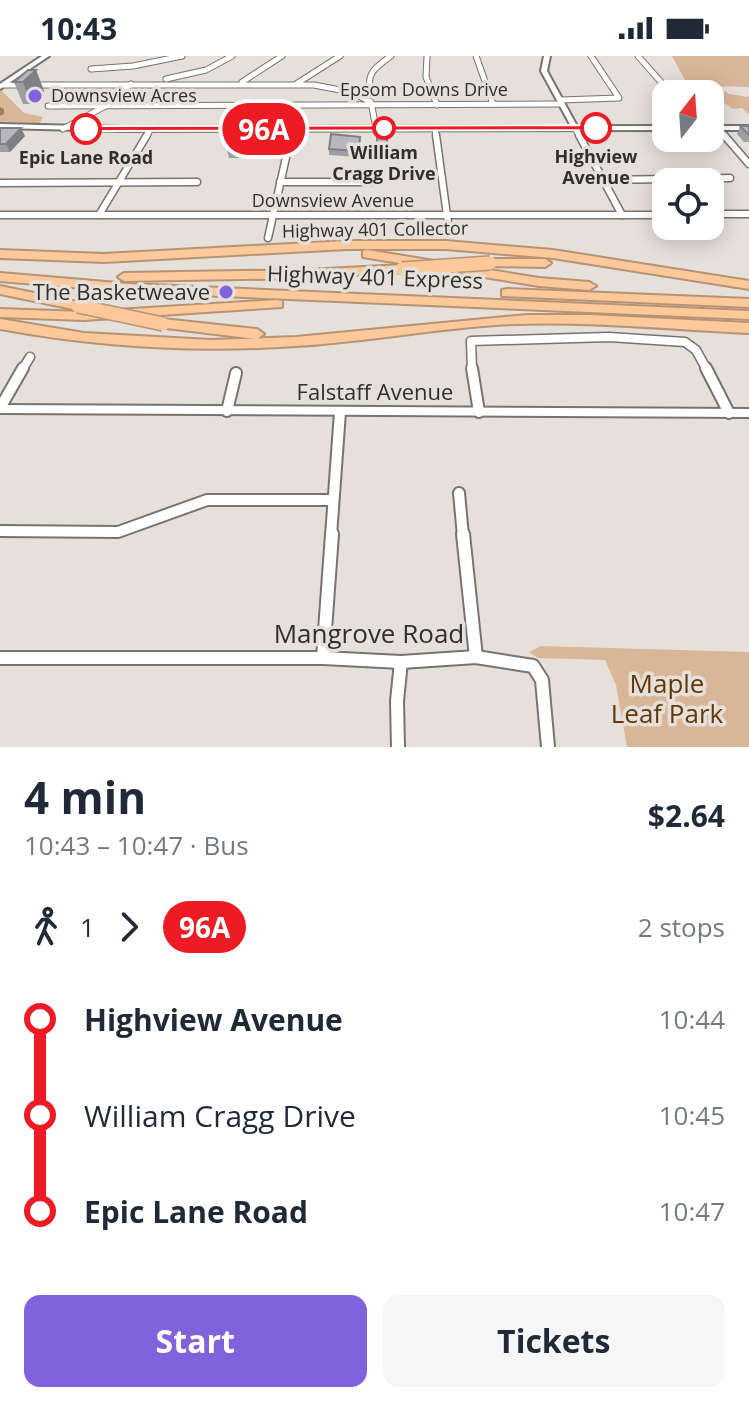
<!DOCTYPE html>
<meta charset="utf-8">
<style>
:root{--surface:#fff;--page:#f6f6f7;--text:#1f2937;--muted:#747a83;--accent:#8162dc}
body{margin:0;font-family:"Open Sans",sans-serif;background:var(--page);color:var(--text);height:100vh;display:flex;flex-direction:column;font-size:30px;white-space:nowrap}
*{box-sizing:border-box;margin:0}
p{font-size:26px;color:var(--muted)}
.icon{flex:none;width:44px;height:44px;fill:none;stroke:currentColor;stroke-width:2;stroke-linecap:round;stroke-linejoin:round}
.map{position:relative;height:691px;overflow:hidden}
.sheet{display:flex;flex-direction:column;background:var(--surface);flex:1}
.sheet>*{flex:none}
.badge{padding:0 16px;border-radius:26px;font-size:28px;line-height:52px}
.needle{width:52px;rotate:17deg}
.controls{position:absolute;left:652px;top:24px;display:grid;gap:16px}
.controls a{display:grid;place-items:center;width:72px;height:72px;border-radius:16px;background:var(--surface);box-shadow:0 4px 20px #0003;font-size:40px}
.map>.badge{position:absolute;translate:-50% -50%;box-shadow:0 0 0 4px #fff}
.legs{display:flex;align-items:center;gap:12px;height:88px;padding:0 24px;font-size:26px}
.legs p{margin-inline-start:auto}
.overview{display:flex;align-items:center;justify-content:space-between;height:136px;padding:0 24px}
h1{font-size:44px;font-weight:700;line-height:60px}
.cta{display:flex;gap:16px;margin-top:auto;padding:16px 24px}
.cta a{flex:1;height:92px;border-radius:16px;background:var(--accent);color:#fff;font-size:32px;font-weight:700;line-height:92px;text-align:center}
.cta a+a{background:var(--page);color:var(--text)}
ul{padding:0 24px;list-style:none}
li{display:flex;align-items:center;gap:28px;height:96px;font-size:30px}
li i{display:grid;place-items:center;width:12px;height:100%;margin:0 10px;background:currentColor}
li i::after{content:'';width:20px;height:20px;margin:-10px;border:6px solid;border-radius:50%;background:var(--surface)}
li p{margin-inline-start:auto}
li:first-child i{background:linear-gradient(#0000 50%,currentColor 0)}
li:last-child i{background:linear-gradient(currentColor 50%,#0000 0)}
.status{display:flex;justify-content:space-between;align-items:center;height:56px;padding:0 40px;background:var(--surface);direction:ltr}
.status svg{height:22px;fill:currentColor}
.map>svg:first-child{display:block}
</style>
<div class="status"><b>10:43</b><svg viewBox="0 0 49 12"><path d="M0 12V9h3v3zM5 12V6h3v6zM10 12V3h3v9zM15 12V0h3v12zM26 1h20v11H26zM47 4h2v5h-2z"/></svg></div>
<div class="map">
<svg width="749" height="691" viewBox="0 0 749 691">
<rect width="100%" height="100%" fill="#e6e0db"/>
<g fill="#dab698">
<path d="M672,0h77v31l-33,-1 13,8 20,3v18l-7,-7 -9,1 -23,-17 -1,-5 -24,-7z"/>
<path d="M0,33l24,24 19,4 -4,7 -39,-2z"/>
<path d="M541,590l208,6v95h-122l-11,-62 -11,-25 -67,-2 -9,-6z"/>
</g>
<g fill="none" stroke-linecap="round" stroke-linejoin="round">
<path fill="#a87f5a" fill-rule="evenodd" d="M0,51l4,2v5l-4,2z"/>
<defs>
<g id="minor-far4">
<path d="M427,0l-1,21 11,28"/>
<path d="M476,0l17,48"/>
<path d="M638,0l23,26"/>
<path d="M91,13l42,-3 49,-10"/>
<path d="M166,23l40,-9 26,-14"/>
<path d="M242,26l40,-26"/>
<path d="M296,28l44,-28"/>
<path d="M3,29h311l37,7 20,10 5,26"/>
<path d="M363,41l9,-4c-8,-19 5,-27 19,-37"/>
<path d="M560,44l59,-2 -28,-42"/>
<path d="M48,50l513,-2"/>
<path d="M435,72l1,9"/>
<path d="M575,72l5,9"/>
<path d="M717,72l8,9"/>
<path d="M63,73l48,-26 20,-19"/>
<path d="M146,81l5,-8"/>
<path d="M290,81l2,-8"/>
</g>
<g id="minor-far3">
<path d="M436,79l13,95"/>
<path d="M579,79l43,80"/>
<path d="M724,79l25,29"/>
<path d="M604,124l126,-2"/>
<path d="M280,126h99"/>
<path d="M0,127l197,-1"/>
<path d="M710,158h39"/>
<path d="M0,159h666"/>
<path d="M99,159l48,-80"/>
<path d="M268,182l23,-103"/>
</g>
<g id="minor-far2">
<path d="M22,314l8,-13"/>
<path d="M472,314l-1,-29 138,-4 76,5 11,8 11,20"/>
</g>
<g id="minor-far1">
<path d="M472,312l7,44"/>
<path d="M706,312l23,45"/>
<path d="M0,352l23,-40"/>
<path d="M227,355l9,-38"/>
<path d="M459,437l4,43"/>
<path d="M0,475l118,1 89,-32h126"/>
<path d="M331,480l9,-124"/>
</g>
<g id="minor">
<path d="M463,478l13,123"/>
<path d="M0,602h323l78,4 75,-5 57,9 9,14 6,67"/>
<path d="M323,602l9,-124"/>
<path d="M398,691l-1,-46 4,-39"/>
</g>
<g id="tertiary">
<path d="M544,0h6l-3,15 31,57 -1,1 -5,-1 -31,-57z"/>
<path d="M0,349l749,4v8l-749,-4z"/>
</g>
<g id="secondary">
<path d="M42,0h7l-49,33v-5z"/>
<path d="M0,68l122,3 544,-1v4l-544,1 -122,-3z"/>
<rect x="710" y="70" width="39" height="4"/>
</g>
<g id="motorway">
<path d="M347,185h99l107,9 196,31v8l-196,-31 -107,-9h-99l-243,13 -104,-4v-8l104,4z"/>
<path d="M367,194l172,28 50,4 7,4 -7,4 -50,-4 -176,-29v-6z"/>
<path d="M490,203h55l6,4 -6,4 -59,-1 -2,-3z"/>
<path d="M402,209l4,1v6l-98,6 -184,3 -6,-4 6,-4 184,-3z"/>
<path d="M0,217l130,11 619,27v8l-619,-27 -130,-11z"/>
<path d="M0,230l78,16 7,4 -7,4 -78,-16z"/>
<path d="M507,233l242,10v8l-247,-11v-6z"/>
<path d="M277,244l5,1v6l-198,13 -84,-3v-8l84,3z"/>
<path d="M527,259h63l159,8v10c-85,-4 -170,-13 -254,-8 -67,5 -133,17 -199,21 -100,7 -198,1 -296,-17v-10l84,14 127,7 85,-3z"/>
<path d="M163,263l94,10 7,5 -7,5 -99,-12 -2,-3z"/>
</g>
</defs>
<use href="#minor-far4" stroke="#78736e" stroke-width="7"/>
<use href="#minor-far3" stroke="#78736e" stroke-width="9"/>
<use href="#minor-far2" stroke="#78736e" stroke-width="11"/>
<use href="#minor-far1" stroke="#78736e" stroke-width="14"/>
<use href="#minor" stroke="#78736e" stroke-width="16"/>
<use href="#tertiary" stroke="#78736e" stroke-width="4"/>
<use href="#secondary" stroke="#78736e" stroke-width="4"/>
<use href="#motorway" stroke="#b69374" stroke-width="4"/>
<use href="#minor-far4" stroke="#fff" stroke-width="5"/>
<use href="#minor-far3" stroke="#fff" stroke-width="6"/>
<use href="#minor-far2" stroke="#fff" stroke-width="8"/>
<use href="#minor-far1" stroke="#fff" stroke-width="10"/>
<use href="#minor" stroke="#fff" stroke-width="12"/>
<use href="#tertiary" fill="#fff" fill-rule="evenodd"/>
<use href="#secondary" fill="#fff" fill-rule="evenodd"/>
<use href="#motorway" fill="#fdc99b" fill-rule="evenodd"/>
<defs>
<g id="motorway-bridge">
<path d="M402,213l88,-6"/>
<path d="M78,250l85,18"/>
</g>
</defs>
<use href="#motorway-bridge" stroke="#b69374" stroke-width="16" stroke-linecap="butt"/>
<use href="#motorway-bridge" stroke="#fdc99b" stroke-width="13"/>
</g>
<g fill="#9d9da3">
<path d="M36,14l8,21 -13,13h-8l-9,-22z"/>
<path d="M244,68l2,12 -7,22h-10l-3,-12z"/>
<path d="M740,70h9v16h-5l-7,-8z"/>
<path d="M0,72l25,8 -15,16h-10z"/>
<path d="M360,81l-1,20 -30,-2v-6z"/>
<rect x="377" y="81" width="10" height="20"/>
</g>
<g fill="#808084">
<path d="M36,14l8,21 -13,13 -8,-22z"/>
<path d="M244,68l2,12 -7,22 -2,-12z"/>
<path d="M21,72l4,8 -15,16 -4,-8z"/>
</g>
<g fill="#b7b7bd" stroke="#808084" stroke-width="2">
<path d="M28,14h8l-13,12h-9z"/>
<path d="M235,68h9l-7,22h-11z"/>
<path d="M740,70h9v8h-1z"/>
<path d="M0,72h21l-15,16h-6z"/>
<path d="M331,78l29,3 -1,14 -30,-2z"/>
<rect x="377" y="81" width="10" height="14"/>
</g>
<path fill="#ed1c24" stroke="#fff" stroke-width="2" d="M596,69l3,5 -513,1 -5,-2 5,-3z"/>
<g fill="#8162dc" stroke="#e6e0db" stroke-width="3">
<circle cx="35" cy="40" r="8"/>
<circle cx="226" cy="236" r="8"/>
</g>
<g fill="#fff" stroke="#ed1c24" stroke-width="4">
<circle cx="384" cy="72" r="10"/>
<circle cx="596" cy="72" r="14"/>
<circle cx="86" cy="73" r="14"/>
</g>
<g text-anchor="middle" stroke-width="7" stroke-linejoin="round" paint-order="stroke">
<g font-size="18" fill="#312f2d" stroke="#e6e0db">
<text x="424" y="40">Epsom Downs Drive</text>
<text x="333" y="151">Downsview Avenue</text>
<text transform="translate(375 174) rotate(-1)" y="6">Highway 401 Collector</text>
</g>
<g font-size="18" fill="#312f2d" stroke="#e6e0db" text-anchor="start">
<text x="51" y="46">Downsview Acres</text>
</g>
<g font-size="18" font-weight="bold" fill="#312f2d" stroke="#e6e0db">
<text x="384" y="103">William<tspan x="384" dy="21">Cragg Drive</tspan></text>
<text x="596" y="107">Highview<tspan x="596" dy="21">Avenue</tspan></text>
<text x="86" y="108">Epic Lane Road</text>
</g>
<g font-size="22" fill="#312f2d" stroke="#e6e0db">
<text transform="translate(375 221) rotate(2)" y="8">Highway 401 Express</text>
<text x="375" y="344">Falstaff Avenue</text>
</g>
<g font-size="22" fill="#312f2d" stroke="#e6e0db" text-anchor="end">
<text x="210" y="244">The Basketweave</text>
</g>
<g font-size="26" fill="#312f2d" stroke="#e6e0db">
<text x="369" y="587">Mangrove Road</text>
</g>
<g font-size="26" fill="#63390b" stroke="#e6e0db">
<text x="667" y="637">Maple<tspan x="667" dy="30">Leaf Park</tspan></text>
</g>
</g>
</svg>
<div class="controls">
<a><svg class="needle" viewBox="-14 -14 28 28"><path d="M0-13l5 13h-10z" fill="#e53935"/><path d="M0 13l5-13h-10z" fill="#747a83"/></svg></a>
<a><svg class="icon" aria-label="locate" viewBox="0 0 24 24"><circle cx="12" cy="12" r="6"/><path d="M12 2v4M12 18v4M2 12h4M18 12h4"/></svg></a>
</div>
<b class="badge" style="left:264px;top:73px;background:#ed1c24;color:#fff">96A</b>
</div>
<section class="sheet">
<div class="overview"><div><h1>4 min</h1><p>10:43 – 10:47 · Bus</p></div><b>$2.64</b></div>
<div class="legs"><svg class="icon" aria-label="walk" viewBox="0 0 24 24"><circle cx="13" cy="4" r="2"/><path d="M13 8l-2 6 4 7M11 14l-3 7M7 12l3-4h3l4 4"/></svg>1<svg class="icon" aria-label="forward" viewBox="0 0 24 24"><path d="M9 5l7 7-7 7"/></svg><b class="badge" style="background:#ed1c24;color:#fff">96A</b><p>2 stops</p></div>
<ul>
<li><i style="color:#ed1c24"></i><b>Highview Avenue</b><p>10:44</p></li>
<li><i style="color:#ed1c24"></i><span>William Cragg Drive</span><p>10:45</p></li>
<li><i style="color:#ed1c24"></i><b>Epic Lane Road</b><p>10:47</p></li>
</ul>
<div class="cta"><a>Start</a><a>Tickets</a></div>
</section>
